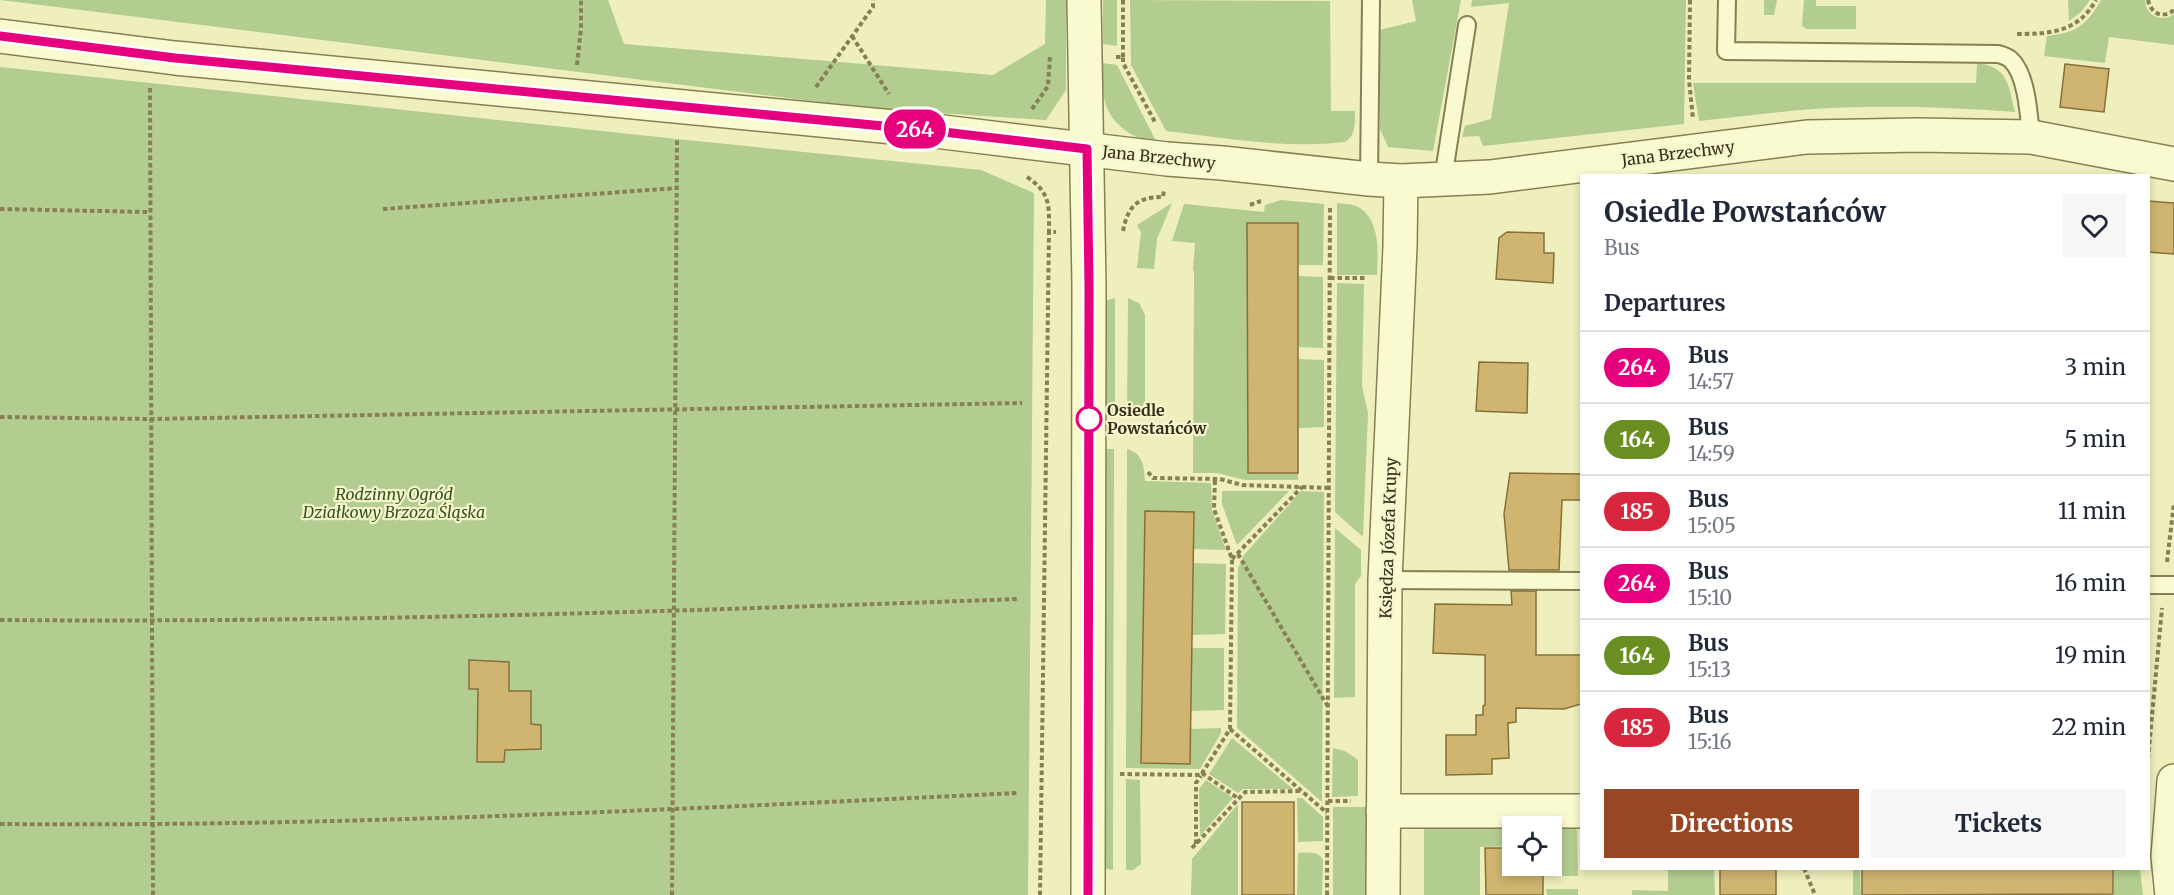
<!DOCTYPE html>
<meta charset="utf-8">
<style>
:root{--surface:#fff;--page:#f6f6f7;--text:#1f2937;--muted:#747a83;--line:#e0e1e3;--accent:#974723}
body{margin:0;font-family:Merriweather,serif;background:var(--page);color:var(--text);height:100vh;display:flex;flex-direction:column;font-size:22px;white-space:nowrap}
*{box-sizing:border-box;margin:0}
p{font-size:20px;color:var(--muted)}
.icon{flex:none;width:33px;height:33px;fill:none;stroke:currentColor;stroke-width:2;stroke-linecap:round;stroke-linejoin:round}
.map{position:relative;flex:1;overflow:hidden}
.panel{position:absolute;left:1580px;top:174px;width:570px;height:696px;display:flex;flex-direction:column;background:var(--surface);border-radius:0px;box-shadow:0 3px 9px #0003}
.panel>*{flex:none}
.badge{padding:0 12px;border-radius:20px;font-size:21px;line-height:39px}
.buttons{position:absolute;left:1502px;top:816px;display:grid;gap:12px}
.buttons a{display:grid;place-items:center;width:60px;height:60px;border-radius:0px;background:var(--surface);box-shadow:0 3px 9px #0003;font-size:30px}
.map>.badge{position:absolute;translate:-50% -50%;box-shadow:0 0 0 3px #fff}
h2{padding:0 24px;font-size:22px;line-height:54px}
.round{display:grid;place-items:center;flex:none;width:63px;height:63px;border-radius:0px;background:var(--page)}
.overview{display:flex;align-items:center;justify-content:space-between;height:102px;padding:0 24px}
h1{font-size:28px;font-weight:700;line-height:45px}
.button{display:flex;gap:12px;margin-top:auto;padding:12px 24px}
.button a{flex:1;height:69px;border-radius:0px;background:var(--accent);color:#fff;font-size:24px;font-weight:700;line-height:69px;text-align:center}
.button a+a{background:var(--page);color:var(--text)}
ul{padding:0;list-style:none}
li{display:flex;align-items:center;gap:18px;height:72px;padding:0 24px;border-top:2px solid var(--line)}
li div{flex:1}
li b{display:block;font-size:22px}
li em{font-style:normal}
li .badge{min-width:66px;font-weight:700;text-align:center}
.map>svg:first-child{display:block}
</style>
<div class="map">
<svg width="2174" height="895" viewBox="0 0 2174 895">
<rect width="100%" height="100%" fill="#eeefbc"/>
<g fill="#b3cd90">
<path d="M0,0h608l16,44 369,31 52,-31 1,-44h20v90l-20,30 -169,-11z"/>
<path d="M1103,0h14v46l-14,-2z"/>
<path d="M1130,0l200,1 1,110h24c0,11 1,25 -10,31 -60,7 -119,-4 -179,-11l-35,-66z"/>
<path d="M1412,0h49l-28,151 -45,-4 -8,-18 -1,-99 37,-9z"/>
<path d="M1472,0h214l-2,124 -201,22 -4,-10 -17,1 3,-11 26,-7 18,-116 -38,4z"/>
<path d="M1764,0h13l-3,15h-10z"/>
<path d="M1804,0h12v6h40v23h-49l-5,-3z"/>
<path d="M2068,0h22l-9,12 -12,9z"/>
<path d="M2101,0h44c1,16 16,23 29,14v31l-65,-8 -4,26 -61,-7 3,-20c29,-3 40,-11 54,-36z"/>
<path d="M1103,63l14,2 39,76c-22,0 -45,-17 -51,-39 -4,-12 -2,-26 -2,-39z"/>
<path d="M1977,63c32,4 31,22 38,49 -67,-5 -135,-7 -202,-3 -38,3 -76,8 -114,12l-6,-38h283z"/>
<path d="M0,67l677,72 304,31 53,23 -6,702h-1028z"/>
<path d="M1281,200l43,4 -1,61h-25v-42l-51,1 1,249h50v7h-53l-28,-7h-24l1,-201 -1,-3 2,-26 -23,-2 12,-37 80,8 1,-7z"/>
<path d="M1172,203l-15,36 -3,30 -17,-1 4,-36 -4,-7z"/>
<path d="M1337,203c6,1 13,1 19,3 25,12 22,46 21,69h-40z"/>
<path d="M1298,276l25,1v71l-25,-1z"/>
<path d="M1337,283l27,1 -2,102 6,27 -5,124 -28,-25z"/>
<path d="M1115,298v118l-10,-2 -1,-113z"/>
<path d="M1128,298l11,5 6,12v86c-3,9 -8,15 -18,15z"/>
<path d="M1298,359l26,1v67l-26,1z"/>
<path d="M1106,449h8l-1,421 -10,-2v-417z"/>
<path d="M1127,449c16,4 17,17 18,32l66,2 1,27 14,40 -33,-1 -3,180 31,-1v5l-21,36 -74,-1z"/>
<path d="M1222,491h67l-52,54 -15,-41z"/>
<path d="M1301,491l23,1 -2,310 -85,-74 1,-160 6,-13z"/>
<path d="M1335,528l26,22v26l-6,8v113l-21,1z"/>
<path d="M1193,563l33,1 -1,70 -33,1z"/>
<path d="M1192,648h32v62l-33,1z"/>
<path d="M1232,738l61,51h-50l-5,4 -29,-19z"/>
<path d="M1333,748l12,3 13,9v36l-26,1z"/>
<path d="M1126,779l14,1 1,84 -8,6h-7z"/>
<path d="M1206,780l27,18 -33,38 -1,-47z"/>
<path d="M1297,798h5l21,19v24l-25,1z"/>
<path d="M1238,804v91h-47l1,-36z"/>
<path d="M1333,807h36l1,88h-37z"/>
<path d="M1424,828h88v18l-32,1v48h-56z"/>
<path d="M1551,828h21l5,2 1,46h-31v-10h4z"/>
<path d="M1298,853c9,0 20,-3 25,7l-1,35h-25z"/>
<path d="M1668,869h46l1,26h-83v-5l36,1z"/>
<path d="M1853,869h7l1,26h-8z"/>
<path d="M2114,869h26l3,26h-29z"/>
<path d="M1546,889h32v6h-31z"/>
</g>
<g fill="#cfb570" stroke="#86703a" stroke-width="1.5">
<path d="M2065,64l44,5 -5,43 -44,-5z"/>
<path d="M2148,201l26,2v51l-26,-2z"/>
<path d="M1247,223h51v250h-50z"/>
<path d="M1507,232l37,1v20h10l-1,30 -57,-4 3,-41z"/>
<path d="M1479,362l49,1 -1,50 -51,-2z"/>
<path d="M1510,473l71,1v26h-19l-3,70h-50l-5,-56z"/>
<path d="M1145,511l49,1 -4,252 -49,-1z"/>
<path d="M1511,591h25v64h45v49l-17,5 -48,-1v14l-8,1 1,35 -17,1v15l-46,1v-40h30v-20h7v-9l2,-1v-50l-52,-2 2,-49 77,1z"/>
<path d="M469,660l40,2v29h22v33l10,1v24l-36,1 -1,12h-27l1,-73h-9z"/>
<rect x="1242" y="802" width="52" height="93"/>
<path d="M1485,848h27v18h31v29h-57z"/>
<rect x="1720" y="868" width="56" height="27"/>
<path d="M1862,868h251v26l-251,1z"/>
</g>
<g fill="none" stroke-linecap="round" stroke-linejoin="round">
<defs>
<g id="lane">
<path d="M1727,0l-1,51 272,3c4,1 10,3 13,6 16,15 18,56 20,77"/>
<path d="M1369,179l2,-179"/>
<path d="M1443,179l24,-154"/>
<path d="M1385,580l196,1"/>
<path d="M2148,585h26"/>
</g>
<g id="street">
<path d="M1084,0l5,286 -1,609"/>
<path d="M0,36l175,22 760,73 232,28 55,4 147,16 32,2 89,-4 317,-40 111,-2 113,2 143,27"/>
<path d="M1383,811h198"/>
<path d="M1383,895l2,-315 15,-333 1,-66"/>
<path d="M2172,895l-4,-39 6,-75"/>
</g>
</defs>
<use href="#lane" stroke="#877f55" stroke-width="20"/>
<use href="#street" stroke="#877f55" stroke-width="36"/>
<g stroke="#877f55" stroke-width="4" stroke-dasharray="4.5 3" stroke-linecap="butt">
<path d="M1123,0v57"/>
<path d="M1690,0l-1,80 4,39"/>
<path d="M2148,0c3,14 15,19 26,10"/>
<path d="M2017,34c34,0 61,-2 79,-34"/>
<path d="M852,36l37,58"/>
<path d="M1116,57h7v6l33,61"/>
<path d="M577,65l4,-37v-28"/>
<path d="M816,87l57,-80v-7"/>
<path d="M150,88l3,807"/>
<path d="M1032,109l16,-23 2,-30"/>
<path d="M1027,177c24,16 22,29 22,55h7"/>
<path d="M1250,205l11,-4"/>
<path d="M0,209l150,3"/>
<path d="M383,209l294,-21"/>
<path d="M1123,231c5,-25 14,-34 40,-34l1,-7"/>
<path d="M1330,278h37"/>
<path d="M0,417l151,2 871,-16"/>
<path d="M1148,472l5,6 67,1 22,6 87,3"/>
<path d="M1238,554l89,151"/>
<path d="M1232,559l70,-72"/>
<path d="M2167,562l7,-59"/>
<path d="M0,620c340,3 680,-9 1019,-21"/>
<path d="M1230,729l97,84"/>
<path d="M2148,759l14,-151"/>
<path d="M1202,773l37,26"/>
<path d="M1120,774l81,1 29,-46 2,-170 -18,-50 1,-30"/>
<path d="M1328,801h23"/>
<path d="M0,824c339,3 678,-15 1017,-31"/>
<path d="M1196,844v-61l5,-7"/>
<path d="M1192,848l53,-56 57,-1"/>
<path d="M1804,868l11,27"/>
<path d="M672,895l5,-757"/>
<path d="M1040,895l9,-663"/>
<path d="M1327,895l3,-689"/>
</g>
<use href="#lane" stroke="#f9facf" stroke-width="16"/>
<use href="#street" stroke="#f9facf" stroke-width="33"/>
</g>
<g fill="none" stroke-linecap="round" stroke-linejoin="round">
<defs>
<path id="line" d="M0,36l175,22 760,73 152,18 2,137 -1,609"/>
</defs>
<use href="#line" stroke="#fff" stroke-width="14"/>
<use href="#line" stroke="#e6007e" stroke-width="9"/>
</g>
<circle fill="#fff" stroke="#e6007e" stroke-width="3" cx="1089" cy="419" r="12"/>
<g text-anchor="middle" stroke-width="4.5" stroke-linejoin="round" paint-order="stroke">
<g font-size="16" fill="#35301b" stroke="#f5f6cc">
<text transform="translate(1678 153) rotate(-7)" y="6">Jana Brzechwy</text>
<text transform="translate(1159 157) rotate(6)" y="6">Jana Brzechwy</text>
<text transform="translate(1388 538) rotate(-88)" y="6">Księdza Józefa Krupy</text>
</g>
<g font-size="16" font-weight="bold" fill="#35301b" stroke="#f5f6cc" text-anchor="start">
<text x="1107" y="416">Osiedle<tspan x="1107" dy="18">Powstańców</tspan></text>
</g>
<g font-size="16" font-style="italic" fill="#365220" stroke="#f5f6cc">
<text x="394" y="500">Rodzinny Ogród<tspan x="394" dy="18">Działkowy Brzoza Śląska</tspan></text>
</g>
</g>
</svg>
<div class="buttons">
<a><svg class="icon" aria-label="locate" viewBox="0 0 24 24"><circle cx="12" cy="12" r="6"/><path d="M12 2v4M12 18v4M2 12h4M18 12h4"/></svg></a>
</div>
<b class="badge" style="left:915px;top:129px;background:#e6007e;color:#fff">264</b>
<section class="panel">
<div class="overview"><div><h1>Osiedle Powstańców</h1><p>Bus</p></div><a class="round"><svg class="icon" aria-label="heart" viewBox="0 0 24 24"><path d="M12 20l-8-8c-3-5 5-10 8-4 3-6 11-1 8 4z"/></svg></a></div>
<h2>Departures</h2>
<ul>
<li><span class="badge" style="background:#e6007e;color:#fff">264</span><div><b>Bus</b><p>14:57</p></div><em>3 min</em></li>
<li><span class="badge" style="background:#6b8e23;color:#fff">164</span><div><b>Bus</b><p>14:59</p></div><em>5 min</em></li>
<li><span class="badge" style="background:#d7263d;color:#fff">185</span><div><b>Bus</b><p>15:05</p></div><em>11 min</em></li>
<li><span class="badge" style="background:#e6007e;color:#fff">264</span><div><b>Bus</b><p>15:10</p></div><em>16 min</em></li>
<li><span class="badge" style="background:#6b8e23;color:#fff">164</span><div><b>Bus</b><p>15:13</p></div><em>19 min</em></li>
<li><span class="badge" style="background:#d7263d;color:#fff">185</span><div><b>Bus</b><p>15:16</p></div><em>22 min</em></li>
</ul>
<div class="button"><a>Directions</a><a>Tickets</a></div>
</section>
</div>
